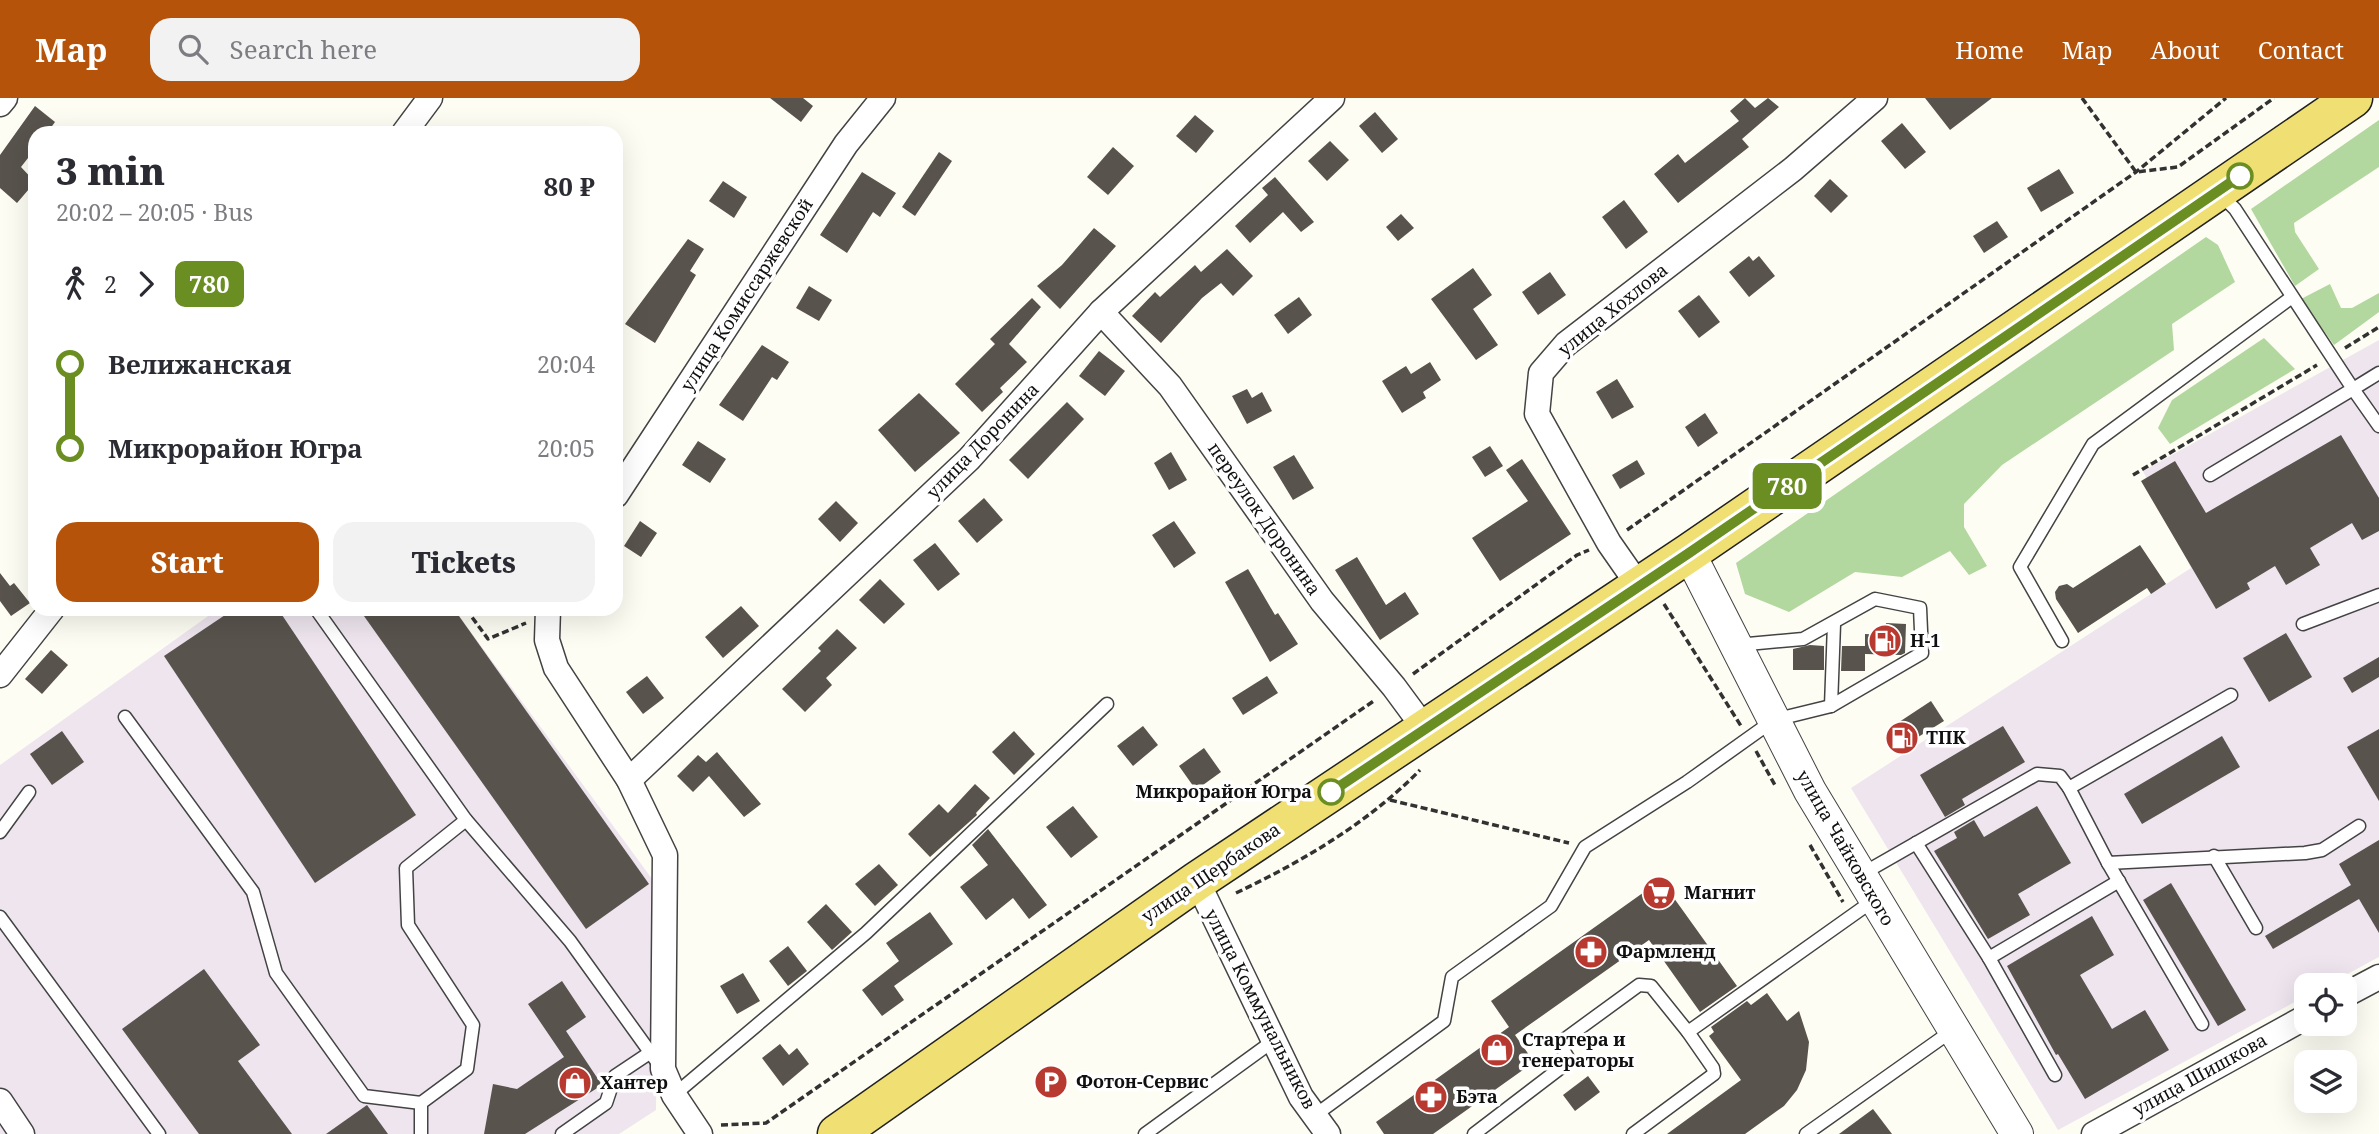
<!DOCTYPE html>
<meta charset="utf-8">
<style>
:root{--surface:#fff;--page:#f2f2f3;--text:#2b2b33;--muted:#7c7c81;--accent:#b45309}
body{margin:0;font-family:"Noto Serif",serif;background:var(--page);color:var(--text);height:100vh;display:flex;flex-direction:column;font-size:26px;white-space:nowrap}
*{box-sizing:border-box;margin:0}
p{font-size:23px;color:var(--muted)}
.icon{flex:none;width:38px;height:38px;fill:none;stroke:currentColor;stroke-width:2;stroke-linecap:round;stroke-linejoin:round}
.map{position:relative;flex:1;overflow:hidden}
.sheet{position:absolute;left:28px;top:28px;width:595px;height:490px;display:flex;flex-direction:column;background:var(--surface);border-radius:21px;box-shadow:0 7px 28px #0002}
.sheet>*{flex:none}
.badge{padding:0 14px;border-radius:10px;font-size:24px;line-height:46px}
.buttons{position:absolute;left:2294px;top:875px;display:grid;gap:14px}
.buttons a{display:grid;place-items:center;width:63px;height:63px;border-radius:14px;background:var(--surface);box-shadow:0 7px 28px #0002;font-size:35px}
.map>.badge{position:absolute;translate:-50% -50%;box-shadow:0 0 0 4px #fff}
.legs{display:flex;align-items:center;gap:10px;height:77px;padding:0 28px;font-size:23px}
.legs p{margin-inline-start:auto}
.summary{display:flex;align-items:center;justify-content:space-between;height:119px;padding:0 28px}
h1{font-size:38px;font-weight:800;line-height:52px}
.cta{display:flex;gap:14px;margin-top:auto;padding:14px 28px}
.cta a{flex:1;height:80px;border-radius:21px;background:var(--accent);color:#fff;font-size:28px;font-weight:800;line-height:80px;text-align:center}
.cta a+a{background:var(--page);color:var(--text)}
ul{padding:0 28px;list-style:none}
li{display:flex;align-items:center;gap:24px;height:84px;font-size:26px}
li i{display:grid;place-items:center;width:10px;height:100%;margin:0 9px;background:currentColor}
li i::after{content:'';width:18px;height:18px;margin:-9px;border:5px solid;border-radius:50%;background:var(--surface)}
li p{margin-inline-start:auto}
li:first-child i{background:linear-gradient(#0000 50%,currentColor 0)}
li:last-child i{background:linear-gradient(currentColor 50%,#0000 0)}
header{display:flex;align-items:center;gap:42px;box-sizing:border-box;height:98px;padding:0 35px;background:var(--accent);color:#fff}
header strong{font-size:33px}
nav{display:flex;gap:38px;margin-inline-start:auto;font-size:24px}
.search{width:490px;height:63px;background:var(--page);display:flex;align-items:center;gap:18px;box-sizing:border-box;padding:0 24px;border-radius:21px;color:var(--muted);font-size:26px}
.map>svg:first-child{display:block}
</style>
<header>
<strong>Map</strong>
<div class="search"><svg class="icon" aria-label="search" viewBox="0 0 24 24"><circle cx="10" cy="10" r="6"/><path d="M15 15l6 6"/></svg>Search here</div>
<nav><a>Home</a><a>Map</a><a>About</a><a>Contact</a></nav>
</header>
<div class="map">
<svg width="2379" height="1036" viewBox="0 0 2379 1036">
<rect width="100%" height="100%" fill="#fefdf4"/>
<g fill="#eee5ee">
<path d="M2379,242v617l-52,28h-21v11l-248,134 -207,-342 340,-220 -48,-97z"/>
<path d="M218,511h236l204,278 -2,223 -37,24h-619v-369z"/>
</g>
<g fill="#b2d79f">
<path d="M2379,22v47l-85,56 1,9 24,37 -24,17 -44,-77z"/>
<path d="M2206,139l12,8 17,37 -63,42 2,26 -172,115 -38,39v23l23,39 -18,9 -19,-24 -48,26 -47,-5 -66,40 -44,-18 -9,-31z"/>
<path d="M2330,186l11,24h11l27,-15v19l-45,33 -33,-46z"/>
<path d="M2264,240l31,31 -125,75 -12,-16 14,-28z"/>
</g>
<g fill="#58534d">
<path d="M770,0h33l10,8 -12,16z"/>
<path d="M1745,0l10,10 13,-10 11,9 -37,32 7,8 -71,56 -24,-29 24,-20 7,9 54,-42 -9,-10z"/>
<path d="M1925,0h67l-42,32z"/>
<path d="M35,8l20,16 -8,11h-12v16l-14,18 14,15 -18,21 -17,-15v-33z"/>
<path d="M1375,14l23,27 -16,14 -23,-27z"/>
<path d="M1195,17l19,16 -18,22 -20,-17z"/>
<path d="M1902,25l24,29 -21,17 -24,-28z"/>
<path d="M1330,43l19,19 -22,21 -19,-20z"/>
<path d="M1113,49l21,19 -26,29 -21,-18z"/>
<path d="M939,54l13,9 -37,55 -13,-9z"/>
<path d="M2059,71l15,24 -33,19 -14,-24z"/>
<path d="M862,74l34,21 -16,24 -7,-5 -26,41 -27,-18z"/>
<path d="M1275,79l39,45 -13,10 -18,-20 -33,31 -15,-17 33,-31 -6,-7z"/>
<path d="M1830,81l18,17 -17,17 -17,-17z"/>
<path d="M723,83l24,16 -13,21 -25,-17z"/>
<path d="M1624,102l24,32 -22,17 -24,-32z"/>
<path d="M1401,116l13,14 -16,13 -12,-14z"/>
<path d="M1997,123l11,16 -24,16 -11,-17z"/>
<path d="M1094,130l22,18 -56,63 -23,-23 25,-21z"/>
<path d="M688,141l16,10 -14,22 6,4 -41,68 -30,-19z"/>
<path d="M1227,151l26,27 -20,20 -12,-13 -19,15 -41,45 -29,-27 23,-24 5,5 35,-32 6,7z"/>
<path d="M1749,158l4,5 6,-5 16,20 -26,21 -20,-25z"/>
<path d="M1473,170l19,27 -19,14 25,36 -22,15 -45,-61z"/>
<path d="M1550,174l16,23 -28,20 -16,-23z"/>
<path d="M809,188l23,14 -13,21 -23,-13z"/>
<path d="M1699,197l21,27 -21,16 -21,-27z"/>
<path d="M1299,199l13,18 -24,19 -14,-19z"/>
<path d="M1032,200l9,9 -32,37 18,18 -27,26 3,4 -21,20 -27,-28 40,-40 -5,-5z"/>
<path d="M762,247l27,17 -12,18 -5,-3 -29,44 -24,-16z"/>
<path d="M1099,253l26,20 -20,25 -26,-20z"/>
<path d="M1430,264l11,18 -18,12 3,6 -24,15 -20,-32 24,-15 5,8z"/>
<path d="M1617,281l17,28 -22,12 -16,-27z"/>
<path d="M1247,291l5,9 10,-6 10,19 -25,13 -15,-28z"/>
<path d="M919,295l41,40 -45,39 -37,-42z"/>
<path d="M1067,304l17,17 -56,60 -19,-19z"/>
<path d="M1705,315l13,20 -20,14 -13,-20z"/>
<path d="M2341,337l38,63v33l-17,9 -10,-17 -42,25 10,17 -34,20 -11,-19 -28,17 3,6 -34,20 -75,-128 34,-20 31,52z"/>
<path d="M698,343l28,18 -16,24 -28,-18z"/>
<path d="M1490,348l13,20 -18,11 -13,-20z"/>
<path d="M1171,354l16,28 -18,10 -15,-27z"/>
<path d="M1294,357l20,33 -21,12 -20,-33z"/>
<path d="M1522,361l49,75 -71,47 -28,-43 56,-37 -22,-31z"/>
<path d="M1637,362l8,14 -25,15 -8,-14z"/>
<path d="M984,400l19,22 -26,23 -19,-22z"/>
<path d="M836,403l22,22 -18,19 -22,-23z"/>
<path d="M640,423l17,12 -16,24 -17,-11z"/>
<path d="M1174,423l22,32 -22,15 -22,-33z"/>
<path d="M935,445l25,31 -22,17 -25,-31z"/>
<path d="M2140,447l26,39 -15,10 -4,-6 -69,45 -22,-34 -1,-7 4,-6 8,-2 6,4z"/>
<path d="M1357,459l29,48 19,-13 14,22 -39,26 -45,-70z"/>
<path d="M1248,471l27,46 3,-2 20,31 -28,18 -45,-80z"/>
<path d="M0,475l10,13 4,-3 16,20 -19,13 -11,-15z"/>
<path d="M880,481l25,25 -21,20 -25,-24z"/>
<path d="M741,508l18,20 -36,32 -18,-21z"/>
<path d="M234,511h44l138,206 -101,68 -151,-227z"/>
<path d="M359,511h95l195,275 -63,45z"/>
<path d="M1886,525l20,1 -1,29 -4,2 -36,-1v-20l20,1z"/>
<path d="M837,531l20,19 -31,30 6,7 -27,27 -23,-23 39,-38 -3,-3z"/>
<path d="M2286,535l26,44 -43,25 -26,-44z"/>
<path d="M1810,547l14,1v24h-31v-21z"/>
<path d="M1842,548h23v25h-24z"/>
<path d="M51,552l17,15 -26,29 -17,-15z"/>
<path d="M2379,559v20l-27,16 -9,-15z"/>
<path d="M647,578l17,22 -21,16 -17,-22z"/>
<path d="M1267,578l11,17 -35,22 -11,-17z"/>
<path d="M1931,603l13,20 -42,26 -12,-19z"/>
<path d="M1143,628l15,19 -25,21 -16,-20z"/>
<path d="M2003,628l22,36 -63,37 3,6 -20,12 -25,-42z"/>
<path d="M2379,631v72l-32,-54z"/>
<path d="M62,633l22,31 -32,23 -22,-31z"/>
<path d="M1014,633l21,23 -21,21 -22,-23z"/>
<path d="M2222,638l18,31 -98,57 -18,-30z"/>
<path d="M1204,650l17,24 -25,18 -17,-24z"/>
<path d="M717,654l44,52 -17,13 -35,-41 -16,16 -16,-16 21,-21 8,7z"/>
<path d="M975,686l15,14 -14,15 1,2 -47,42 -22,-23 31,-30 9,9z"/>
<path d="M1073,708l25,31 -27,21 -25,-31z"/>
<path d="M2037,708l34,57 -53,31 12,21 -42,24 -54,-88 23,-13 -3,-6 20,-12 10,17z"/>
<path d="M988,731l59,76 -18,14 -16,-21 -27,22 -26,-33 28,-22 -16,-20z"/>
<path d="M2379,742v93l-20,-34 -86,50 -8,-13 86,-51 -12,-21z"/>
<path d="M879,766l19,21 -23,21 -20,-22z"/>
<path d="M1661,782l76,106 -37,26 -51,-72 -134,95 19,27 -101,72h-49l-8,-12 133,-95 -18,-26z"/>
<path d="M2171,785l75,127 -28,16 -75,-126z"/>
<path d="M826,806l26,28 -20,18 -25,-28z"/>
<path d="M930,814l23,32 -59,42 10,14 -22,16 -20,-26 37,-29 -13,-18z"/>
<path d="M2092,818l22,39 -34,20 32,54 33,-19 24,40 -84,49 -27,-45 -2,1 -49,-89z"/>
<path d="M788,848l19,25 -19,15 -19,-25z"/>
<path d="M204,871l56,76 -22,16 54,73h-93l-77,-105z"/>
<path d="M743,875l17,28 -23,13 -17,-28z"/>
<path d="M562,883l24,36 -20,14 36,54 -77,49h-41l9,-50 24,5 47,-32 -36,-53z"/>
<path d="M1767,895l20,28 12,-10 10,31 -3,28 -9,20 -13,16 -39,28h-78l74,-54 -32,-44 5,-4 -3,-5 36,-26 4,4z"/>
<path d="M780,946l9,11 8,-7 12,16 -26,22 -21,-28z"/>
<path d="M1588,978l12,16 -25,19 -12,-16z"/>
<path d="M367,1007l21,29h-62z"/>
<path d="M1873,1011l19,25h-53z"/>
</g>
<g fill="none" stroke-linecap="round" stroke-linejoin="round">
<defs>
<g id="service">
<path d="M2379,275l-26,16 26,37"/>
<path d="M2210,377l143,-86 -118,-180 -15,-15"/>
<path d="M316,511l150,211"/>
<path d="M2303,526l76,-29"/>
<path d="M2062,543l-42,-74 73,-123 199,-147"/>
<path d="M1831,608l3,-82"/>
<path d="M125,619l128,175 23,81 88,123 57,7"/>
<path d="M2069,690l39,75 197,-10 17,-3 37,-24"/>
<path d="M0,734l29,-40"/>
<path d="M1916,745l73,115"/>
<path d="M2214,758l42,72"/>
<path d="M2108,765l94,161"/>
<path d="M1862,776l175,-100 23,2 9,12 162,-93"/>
<path d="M0,819l159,217"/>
<path d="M2055,977l-66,-117 130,-77"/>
<path d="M674,997l192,-162 241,-229"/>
<path d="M1314,1018l130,-95 8,-44 99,-71 34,-59 102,-65 87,-62 57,-14 91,-53 -2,-45 -45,-9 -72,40 -66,6"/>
<path d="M421,1036v-31l46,-34 6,-44 -65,-100 -2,-57 60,-48 104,121 90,125"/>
<path d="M562,1036l44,-31 9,-27 36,-24"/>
<path d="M1145,1036l128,-93"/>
<path d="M1474,1036l89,-68 5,-8 -7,-12 4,-7 74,-54 12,1 37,46 186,-132"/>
<path d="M1633,1036l81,-60 -1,-6 -25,-36"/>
<path d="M1806,1036l147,-104"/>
</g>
<g id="minor">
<path d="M0,6l5,-6"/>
<path d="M404,35l26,-35"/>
<path d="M1101,214l69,74 152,215 72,86 31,42"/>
<path d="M616,397l230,-351 37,-46"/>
<path d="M1639,488l-30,-43 -72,-129 4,-41 25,-29 227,-175 82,-71"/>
<path d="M548,511l-1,31 9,28 73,112 36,75 -2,214 11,26 26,39"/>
<path d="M0,577l52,-66"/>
<path d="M629,682l340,-321 132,-147 231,-214"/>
<path d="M1197,783l104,216 27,37"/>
<path d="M2345,897l34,-18"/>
<path d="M0,1003l22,33"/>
<path d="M2094,1036l212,-117"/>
</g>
<path id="tertiary" d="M1689,455l121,238 207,343"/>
<path id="primary" d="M837,1036l360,-253 492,-328 664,-455"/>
</defs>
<use href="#service" stroke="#434343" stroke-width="15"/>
<use href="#minor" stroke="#434343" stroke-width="27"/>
<use href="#tertiary" stroke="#434343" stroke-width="34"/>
<use href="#primary" stroke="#212121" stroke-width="41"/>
<g stroke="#323232" stroke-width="3.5" stroke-dasharray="7 3.5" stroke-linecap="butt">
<path d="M2082,0l54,74 42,-5 96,-69"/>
<path d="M2345,250l34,-21"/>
<path d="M2133,377l184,-110"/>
<path d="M1627,432l509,-358 90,-74"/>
<path d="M1664,506l77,122"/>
<path d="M466,511l22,30 38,-16"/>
<path d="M1413,576l164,-119 12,-5"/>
<path d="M1756,653l20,36"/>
<path d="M1390,702l179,43"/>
<path d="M1810,747l33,57"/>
<path d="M1236,795c67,-32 132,-70 184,-123"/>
<path d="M721,1027l45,-2 609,-423"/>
</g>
<use href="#service" stroke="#fff" stroke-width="12"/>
<use href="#minor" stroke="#fff" stroke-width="24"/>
<use href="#tertiary" stroke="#fff" stroke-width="32"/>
<use href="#primary" stroke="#f0df72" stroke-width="38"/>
</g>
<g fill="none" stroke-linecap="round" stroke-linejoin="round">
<defs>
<path id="line-1" d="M1331,694l358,-239 551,-377"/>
</defs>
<use href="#line-1" stroke="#fff" stroke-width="16"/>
<use href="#line-1" stroke="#6b8e23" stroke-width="10"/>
</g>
<defs>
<symbol id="fuel-disc" viewBox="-11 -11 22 22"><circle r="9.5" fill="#b83930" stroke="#fff"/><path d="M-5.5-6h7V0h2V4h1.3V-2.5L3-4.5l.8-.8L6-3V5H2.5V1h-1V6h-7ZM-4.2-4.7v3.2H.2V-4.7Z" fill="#fff"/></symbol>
<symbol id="supermarket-disc" viewBox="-11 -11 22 22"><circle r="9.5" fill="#b83930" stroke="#fff"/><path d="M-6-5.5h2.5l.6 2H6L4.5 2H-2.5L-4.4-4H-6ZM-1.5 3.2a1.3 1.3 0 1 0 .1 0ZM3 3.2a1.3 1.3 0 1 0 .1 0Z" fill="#fff"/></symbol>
<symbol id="pharmacy-disc" viewBox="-11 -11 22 22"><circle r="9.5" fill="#b83930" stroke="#fff"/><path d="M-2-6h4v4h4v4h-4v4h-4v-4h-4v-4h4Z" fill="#fff"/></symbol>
<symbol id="shop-disc" viewBox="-11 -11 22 22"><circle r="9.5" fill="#b83930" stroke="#fff"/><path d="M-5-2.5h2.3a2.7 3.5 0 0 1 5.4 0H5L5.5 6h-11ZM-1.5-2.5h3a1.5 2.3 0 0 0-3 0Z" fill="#fff"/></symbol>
<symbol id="parking-disc" viewBox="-11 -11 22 22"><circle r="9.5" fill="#b83930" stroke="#fff"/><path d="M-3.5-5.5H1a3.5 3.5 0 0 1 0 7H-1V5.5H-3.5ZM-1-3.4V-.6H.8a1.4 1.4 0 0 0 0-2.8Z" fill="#fff"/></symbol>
</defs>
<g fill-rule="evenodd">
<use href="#fuel-disc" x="1866" y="524" width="38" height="38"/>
<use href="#fuel-disc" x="1883" y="621" width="38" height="38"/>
<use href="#supermarket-disc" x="1640" y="776" width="38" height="38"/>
<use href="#pharmacy-disc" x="1572" y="835" width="38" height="38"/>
<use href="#shop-disc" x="1478" y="933" width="38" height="38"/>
<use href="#parking-disc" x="1032" y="965" width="38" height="38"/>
<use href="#shop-disc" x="556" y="966" width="38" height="38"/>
<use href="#pharmacy-disc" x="1412" y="980" width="38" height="38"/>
</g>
<g fill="#fff" stroke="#6b8e23" stroke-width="3.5">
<circle cx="2240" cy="78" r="12"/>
<circle cx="1331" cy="694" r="12"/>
</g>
<g text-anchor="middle" stroke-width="7" stroke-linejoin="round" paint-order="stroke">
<g font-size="18" fill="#101010" stroke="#fff">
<text transform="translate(747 197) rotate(-57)" y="6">улица Комиссаржевской</text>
<text transform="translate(1613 212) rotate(-39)" y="6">улица Хохлова</text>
<text transform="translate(983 343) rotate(-46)" y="6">улица Доронина</text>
<text transform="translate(1264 421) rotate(55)" y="6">переулок Доронина</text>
<text transform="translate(1845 750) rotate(60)" y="6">улица Чайковского</text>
<text transform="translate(1211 775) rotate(-34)" y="6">улица Щербакова</text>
<text transform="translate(1260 911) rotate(63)" y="6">улица Коммунальников</text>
<text transform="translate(2200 977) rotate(-29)" y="6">улица Шишкова</text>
</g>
<g font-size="18" font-weight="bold" fill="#101010" stroke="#fff" text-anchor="start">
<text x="1910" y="549">Н-1</text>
<text x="1926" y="646">ТПК</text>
<text x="1684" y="801">Магнит</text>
<text x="1616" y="860">Фармленд</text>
<text x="1522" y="948">Стартера и<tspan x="1522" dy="21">генераторы</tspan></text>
<text x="1076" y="990">Фотон-Сервис</text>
<text x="600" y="991">Хантер</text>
<text x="1456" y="1005">Бэта</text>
</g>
<g font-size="18" font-weight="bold" fill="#101010" stroke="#fff" text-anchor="end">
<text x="1312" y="700">Микрорайон Югра</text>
</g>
</g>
</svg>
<div class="buttons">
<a><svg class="icon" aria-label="locate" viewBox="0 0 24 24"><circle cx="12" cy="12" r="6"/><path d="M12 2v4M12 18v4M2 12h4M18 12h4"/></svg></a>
<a><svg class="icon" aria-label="layers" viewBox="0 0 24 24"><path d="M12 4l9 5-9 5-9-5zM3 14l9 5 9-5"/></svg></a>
</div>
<b class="badge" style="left:1787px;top:388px;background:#6b8e23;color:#fff">780</b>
<section class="sheet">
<div class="summary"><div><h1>3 min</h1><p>20:02 – 20:05 · Bus</p></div><b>80 ₽</b></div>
<div class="legs"><svg class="icon" aria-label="walk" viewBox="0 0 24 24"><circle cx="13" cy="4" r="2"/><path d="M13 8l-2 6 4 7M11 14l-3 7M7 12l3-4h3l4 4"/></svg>2<svg class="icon" aria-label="forward" viewBox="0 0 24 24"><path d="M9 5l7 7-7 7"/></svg><b class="badge" style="background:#6b8e23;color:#fff">780</b></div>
<ul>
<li><i style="color:#6b8e23"></i><b>Велижанская</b><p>20:04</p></li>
<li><i style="color:#6b8e23"></i><b>Микрорайон Югра</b><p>20:05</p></li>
</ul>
<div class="cta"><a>Start</a><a>Tickets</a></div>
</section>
</div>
